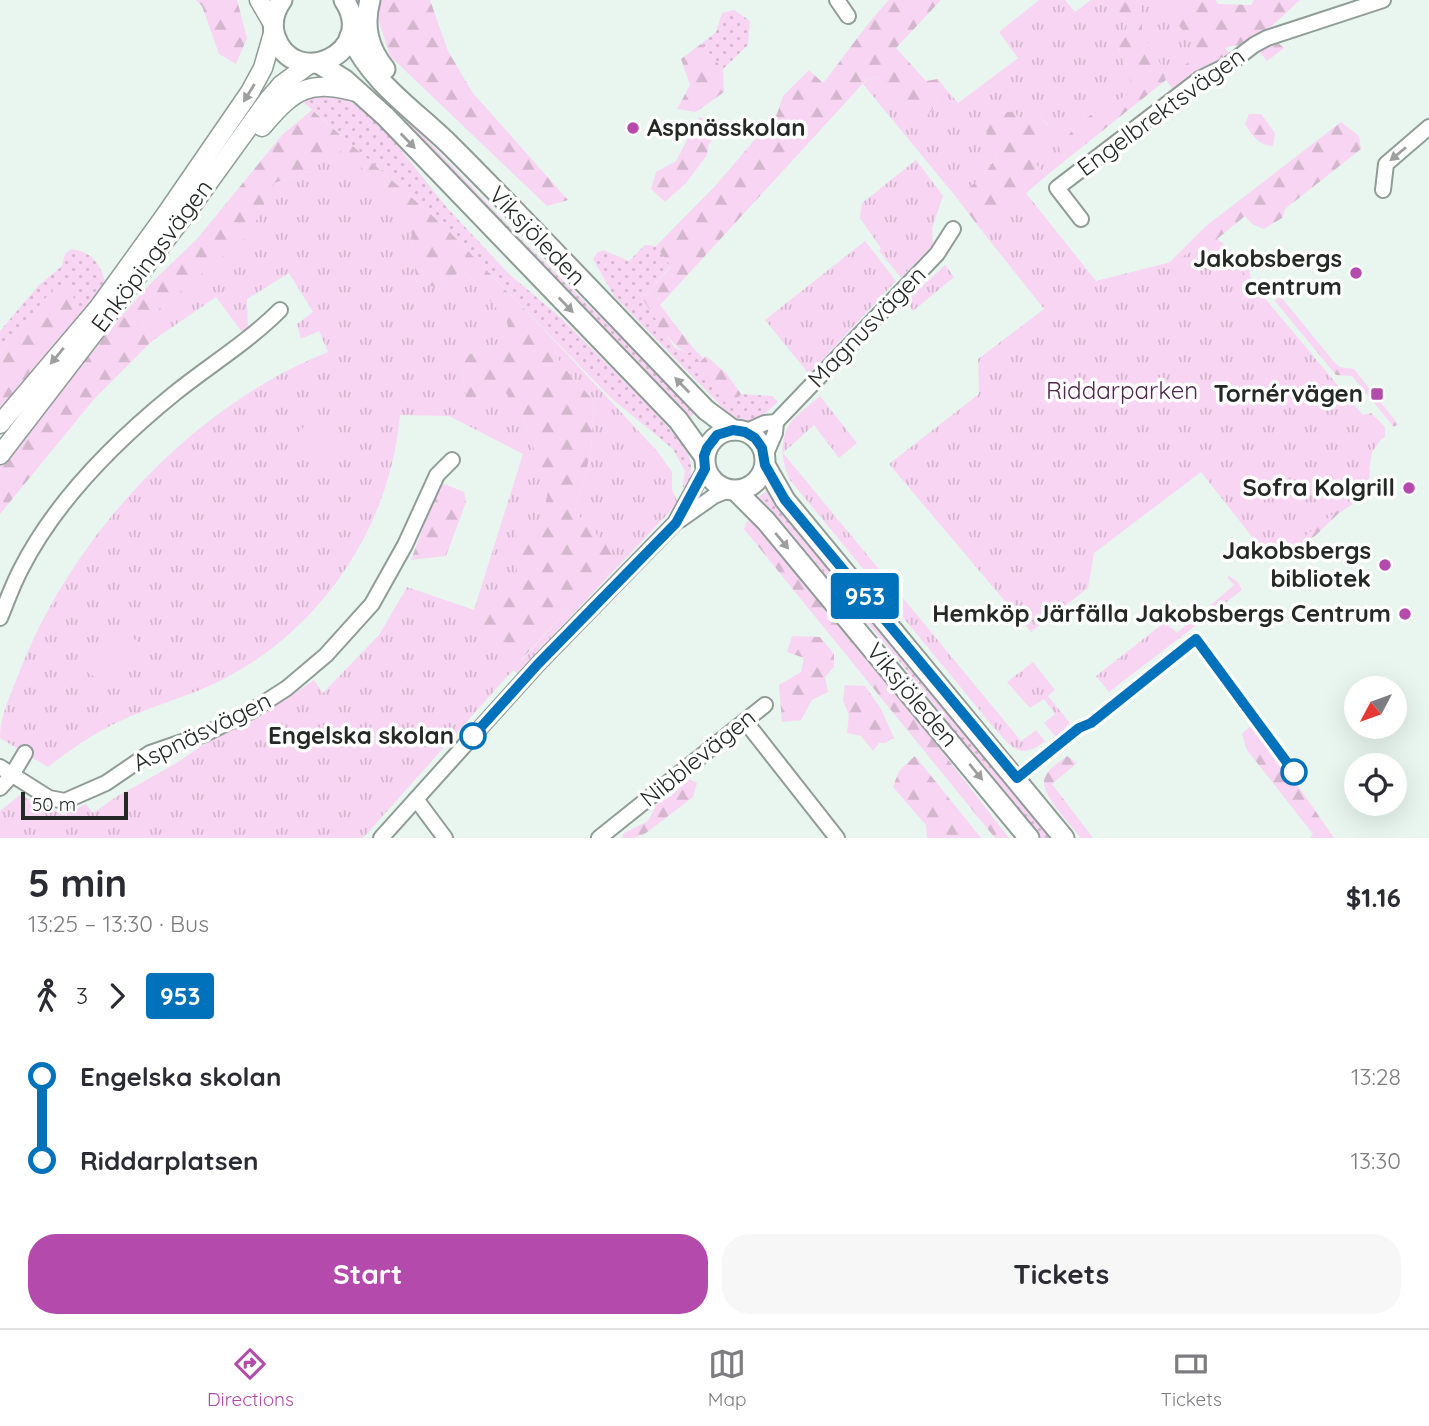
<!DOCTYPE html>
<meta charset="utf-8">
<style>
:root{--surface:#fff;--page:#f7f7f7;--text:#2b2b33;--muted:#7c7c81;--line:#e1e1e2;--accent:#b44aab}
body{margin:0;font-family:Quicksand,sans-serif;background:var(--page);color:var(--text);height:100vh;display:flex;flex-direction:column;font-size:26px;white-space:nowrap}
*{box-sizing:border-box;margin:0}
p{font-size:23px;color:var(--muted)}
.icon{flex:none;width:38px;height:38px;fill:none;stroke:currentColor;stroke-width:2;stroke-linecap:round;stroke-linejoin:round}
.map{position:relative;height:838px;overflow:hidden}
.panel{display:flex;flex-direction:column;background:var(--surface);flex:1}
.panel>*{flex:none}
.badge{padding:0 14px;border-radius:5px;font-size:24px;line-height:46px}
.needle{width:46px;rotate:229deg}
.tools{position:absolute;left:1344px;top:676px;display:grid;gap:14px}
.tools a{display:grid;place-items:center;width:63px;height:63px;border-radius:50%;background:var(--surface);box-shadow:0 7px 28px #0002;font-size:35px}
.scale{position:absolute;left:21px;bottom:18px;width:107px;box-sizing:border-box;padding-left:7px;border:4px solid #242926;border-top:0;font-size:19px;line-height:24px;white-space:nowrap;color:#242926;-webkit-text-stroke:5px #fff;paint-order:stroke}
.map>.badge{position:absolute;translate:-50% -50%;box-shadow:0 0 0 4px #fff}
.legs{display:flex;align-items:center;gap:10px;height:77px;padding:0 28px;font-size:23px}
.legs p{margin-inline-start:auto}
.head{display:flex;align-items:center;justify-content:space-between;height:119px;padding:0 28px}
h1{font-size:38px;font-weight:700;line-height:52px}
.primary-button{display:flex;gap:14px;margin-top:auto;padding:14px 28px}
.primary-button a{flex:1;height:80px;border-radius:28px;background:var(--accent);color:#fff;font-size:28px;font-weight:700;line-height:80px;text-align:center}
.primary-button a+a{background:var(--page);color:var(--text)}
ul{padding:0 28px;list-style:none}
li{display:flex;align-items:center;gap:24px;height:84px;font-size:26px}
li i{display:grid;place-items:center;width:10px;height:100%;margin:0 9px;background:currentColor}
li i::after{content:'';width:18px;height:18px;margin:-9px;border:5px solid;border-radius:50%;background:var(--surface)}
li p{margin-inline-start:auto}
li:first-child i{background:linear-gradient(#0000 50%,currentColor 0)}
li:last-child i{background:linear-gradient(currentColor 50%,#0000 0)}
.menu{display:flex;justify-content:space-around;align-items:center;height:98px;border-top:2px solid var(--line);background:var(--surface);font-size:19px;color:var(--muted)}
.menu a{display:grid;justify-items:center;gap:4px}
.menu .on{color:var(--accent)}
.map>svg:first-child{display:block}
</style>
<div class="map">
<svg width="1429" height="838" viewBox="0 0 1429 838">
<defs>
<pattern id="grass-dots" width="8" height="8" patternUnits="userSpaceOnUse" patternTransform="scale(1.75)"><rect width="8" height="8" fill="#f8d5f2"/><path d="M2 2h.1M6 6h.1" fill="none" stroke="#d4b7cf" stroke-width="1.8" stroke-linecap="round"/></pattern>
<pattern id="forest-firs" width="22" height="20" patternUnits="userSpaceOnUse" patternTransform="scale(1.75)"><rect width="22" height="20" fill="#f8d5f2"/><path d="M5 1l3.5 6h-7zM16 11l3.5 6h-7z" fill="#d4b7cf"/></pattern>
<pattern id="park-tufts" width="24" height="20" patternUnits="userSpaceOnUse" patternTransform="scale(1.75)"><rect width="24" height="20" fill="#f8d5f2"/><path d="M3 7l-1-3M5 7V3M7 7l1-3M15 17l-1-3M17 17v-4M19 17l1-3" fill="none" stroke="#d4b7cf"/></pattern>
</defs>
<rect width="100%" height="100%" fill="#e8f6ef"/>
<g fill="url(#grass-dots)">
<path d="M734,10l16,11 -2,24 -25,24 -22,-25 15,-12 6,-19z"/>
<path d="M329,93l31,13 21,19 67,84 61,65 51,43 97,97 30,36 4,15v14l-5,13 -3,-6 2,-15 -12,-22 -62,-51 -167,-172 -144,-127z"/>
<path d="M406,118l119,125 124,122 45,49 -5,4 -286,-295z"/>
<path d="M645,245l11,1 15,20 -29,32 33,50 14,5 5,-4 9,9 -4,5 35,41 7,-10 31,2 6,6c-20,17 -23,27 -49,12l-115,-118 -21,-37 4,-6 6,-3 26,11z"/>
<path d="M71,249c20,2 30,15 34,34l-23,33 -27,-29 -55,66v-22l39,-46 23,-19 3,-12z"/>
<path d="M766,491l8,13 152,179 124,155h-11l-150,-190 -130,-151z"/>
</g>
<g fill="url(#forest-firs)">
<path d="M196,0h41l10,38 -11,26 -17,-10 -17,-48z"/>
<path d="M381,0h49l18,51 24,41 96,108 -21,6 -157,-150 -14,-44z"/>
<path d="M889,0h52l-45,48 30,33 12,-2 7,9 -14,24 -7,5 -23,-16 -18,-24 -16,2 -207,226 34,44 -5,4c-19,-7 -17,-18 -32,-24l2,-5 -17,-26 29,-31 -15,-21 59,-60 62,-72 6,-18 26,-26 14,13c23,-28 41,-57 66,-83z"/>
<path d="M1098,0h39l5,7v25l17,29 7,19 -99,79 -9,-13 24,-26 51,-29 -15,-44 8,-12 1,-15z"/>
<path d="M1186,0h29l3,4 33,1 3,-5h46l-35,32 19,16 -17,13c-11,-15 -23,-19 -42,-13l5,6 1,16 -51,17 -9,-11 -2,-62z"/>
<path d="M701,44l22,25 1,23 -28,20 -19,-3 13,-24 -9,-26z"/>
<path d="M312,110l132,116 108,112 8,25 34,38 -3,51 -16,60 38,38 -2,12 -90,98h-12l-34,-43 41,-85 13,-94 -7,-25 -56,-15 -5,-40 25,-11 27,-4 -7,-24 -44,-50 -22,20 -24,-8 -4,-44 -87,-89 -13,23 -37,12 -26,52 -107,88 10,18 -57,57 -95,116v-50l49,-66 100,-113 47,-45 87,-106z"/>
<path d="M1014,111l25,4 9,11 -18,29 16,21 -64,55 -26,-34 26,-20 16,-22 -12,-12v-17l15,-13z"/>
<path d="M1249,114h12l14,19 -2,13c-14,0 -21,-11 -28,-22z"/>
<path d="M699,117l24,9 -14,18 -2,11 -21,28 -21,19 -14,-13 5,-17 20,-11z"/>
<path d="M1341,122l18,14 2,13 -76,60 -3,9 -18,11 -12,-5 -7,-8 -28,23 31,25 4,19 -101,-9 20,-13 35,-35z"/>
<path d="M55,287l15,2 12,27 -82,98v-61z"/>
<path d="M1281,297l54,66 5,4 14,2 44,55 -4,3 -42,-51 -16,-1 -62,-75z"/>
<path d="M706,356l20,17 15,21 -7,10 -6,2 -23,-28 -6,-15z"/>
<path d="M1371,413l14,14v10l-6,3 -14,21 5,9 -2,19 -4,8 -25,16 -24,23 -30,20 -16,-1 88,-139z"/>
<path d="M444,484l20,8 2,10 -20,54 -35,4 26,-70z"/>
<path d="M747,521l7,1 119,141 136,175h-14l-251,-309z"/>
<path d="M792,636l28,1 14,17v13l-9,10 3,15 -16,8 -11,20 -19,2 -3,-37 22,-13 3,-14 -17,-6z"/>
<path d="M845,685l20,1 16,23 13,29 -9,5h-6l-6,8 -12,-15 -14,-3 2,-18 -6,-15z"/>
<path d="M1249,727l14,8 71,103h-24l3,-4 -66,-84 -5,-16z"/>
<path d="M915,756l66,82h-54l-1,-13 -33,-38 6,-16z"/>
<path d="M1067,756l10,7 -25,21 41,54h-12c-9,-12 -39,-42 -37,-57 1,-11 16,-19 23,-25z"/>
<path d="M689,779l8,4 -4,14 -47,36 -12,5h-12l2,-5 24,-12 9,-17 14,-8z"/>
</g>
<g fill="url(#park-tufts)">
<path d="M1039,0h26l10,12 16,-12h7l29,20 -1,15 -8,13 16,43 -52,29 -24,26 9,13 -21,17 -17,-21 19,-30 -9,-10 -14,12 -11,-16 -13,2 -15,14 1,16 11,12 -16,22 -26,20 -93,-113 5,-5 15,-2 18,24 23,16 7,-5 14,-24 13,15 60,-45 -19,-26z"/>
<path d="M1137,0h49l-16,14 30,39 -29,23 9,11 -5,5 -9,-12 -7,-19 -17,-29v-25z"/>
<path d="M325,147l21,6 61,60 5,23 4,45 24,8 22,-20 44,50 8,24 -28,4 -25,11 5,40 39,-6 17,21 7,25 20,47 -7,38 -26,9 1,39 -20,34 -22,12 34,43h13l89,-99 1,-11 -37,-38 16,-60 3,-51 -34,-38 -8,-25 105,113 15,21v18l6,13 -161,170 -4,-3 -150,168h-363v-27l20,-16 43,20 23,-11 7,9 23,-16 59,-33 35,-24 48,-22 56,-38 9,13 56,-58 28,-48 67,23 49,-156 -74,-38 -49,-1c-10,116 -84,223 -191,271 -29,13 -60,21 -89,35 -26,12 -50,29 -72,46l-48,-29c0,-23 11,-44 19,-65 52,-136 173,-267 309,-321l-9,-21 -18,8 -4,-15 16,-12 -24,-39 -42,26 1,30 -6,3 -26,-35 -64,44 -10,-18 107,-88 26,-52 37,-12z"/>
<path d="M916,160l27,36 -11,32 1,17 -32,33 -22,-27 2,-3 -21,-30 2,-15z"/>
<path d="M1025,192l71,89 75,-19 45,-22 166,198 -10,14 -6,36 -94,74 -71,-90 -107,81 -6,35 -57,44 -142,-168 90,-70 -1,-35 66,-50 -62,-78z"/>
<path d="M865,241l31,40 -87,93 -44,-54z"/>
<path d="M945,265l9,12 -41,34 -4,-6 2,-8z"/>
<path d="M820,396l37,47 -18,15 -25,-33 -31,28 238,288 15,-11 9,11c-27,22 -36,3 -55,-18l-200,-243c-9,-18 -11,-40 1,-58 7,-9 20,-18 29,-26z"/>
<path d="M1229,576l9,6 4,8 -133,102 -13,-16 69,-54 12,11 8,-7 -7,-9 5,-5 8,10 43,-37 -7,-8z"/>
<path d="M1033,662l22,28 -7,6 22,27 -14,14 -12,-14 11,-9 -11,-15 -14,9 -23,-26z"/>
</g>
<g fill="#f8d5f2">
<path d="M315,417l26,28 -20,18 -26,-28z"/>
<path d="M116,627l26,17 -28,45 -27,-17z"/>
</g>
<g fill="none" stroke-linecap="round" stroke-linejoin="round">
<defs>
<g id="minor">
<path d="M837,0l11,16"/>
<path d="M1383,190l3,-26 43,-37"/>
<path d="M1081,219l-24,-31 144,-110 27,-13 26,-20 13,-7 116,-38"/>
<path d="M745,432l20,-9 11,-1 161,-168 16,-25"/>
<path d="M765,456l10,-23 1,-11"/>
<path d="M680,520l34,-24 15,-6"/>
<path d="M0,618c7,-17 13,-34 21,-49 34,-67 96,-129 154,-176 35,-28 73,-51 105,-83"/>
<path d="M745,721l92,117"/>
<path d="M0,767l49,31 16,3 41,-18 44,-30 55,-19 48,-24 34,-22 39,-33 46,-51 33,-59 32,-70 15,-15"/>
<path d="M0,788l12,-13 13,-22"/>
<path d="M416,799l29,39"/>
<path d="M381,838l157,-174 137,-141 30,-54"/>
<path d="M599,838l166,-133"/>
</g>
<g id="tertiary">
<path d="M259,0l14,24"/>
<path d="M262,127c33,-39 47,-48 98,-34"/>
<path d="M0,424l99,-117 65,-90 86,-125 13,-24 11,-38"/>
<path d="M0,455l190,-247 79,-109 12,-14 30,-22"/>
</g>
<g id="secondary">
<path d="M282,0c-8,11 -11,23 -7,36 19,56 104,16 69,-36"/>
<path d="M370,0c-7,26 -2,48 15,69"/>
<path d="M350,36c24,49 62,72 100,109 87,87 171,177 256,265l27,20"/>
<path d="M318,63l27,17 41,37 292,303 26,36"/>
<circle cx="735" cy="460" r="30"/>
<path d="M765,465l20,35 279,338"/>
<path d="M736,491l30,30 263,317"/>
</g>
</defs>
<use href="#minor" stroke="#909d97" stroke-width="18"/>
<use href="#tertiary" stroke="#909d97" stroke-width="21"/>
<use href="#secondary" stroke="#909d97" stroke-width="23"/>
<use href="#minor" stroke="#fff" stroke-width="14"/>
<use href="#tertiary" stroke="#fff" stroke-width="18"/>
<use href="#secondary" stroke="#fff" stroke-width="19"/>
</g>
<defs><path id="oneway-solid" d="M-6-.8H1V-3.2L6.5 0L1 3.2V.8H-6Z" transform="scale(1.75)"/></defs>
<g fill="#9c9f9d">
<use href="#oneway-solid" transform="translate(249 93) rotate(122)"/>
<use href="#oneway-solid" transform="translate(408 141) rotate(46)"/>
<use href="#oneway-solid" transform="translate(1398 154) rotate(140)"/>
<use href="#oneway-solid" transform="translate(566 305) rotate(46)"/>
<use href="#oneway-solid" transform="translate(57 356) rotate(130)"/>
<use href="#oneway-solid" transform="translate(682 385) rotate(-134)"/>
<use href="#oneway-solid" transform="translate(782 541) rotate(50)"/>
<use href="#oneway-solid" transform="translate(976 772) rotate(51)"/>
</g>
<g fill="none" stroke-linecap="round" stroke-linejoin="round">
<defs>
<path id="line-1" d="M473,736l65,-72 138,-141 29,-54 -1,-13 3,-8 10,-13 16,-5 12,2 10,6 7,10 3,17 20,35 232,278 62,-50 12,-5 105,-84 98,133"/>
</defs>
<use href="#line-1" stroke="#fff" stroke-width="16"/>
<use href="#line-1" stroke="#0072bc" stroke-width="10"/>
</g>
<g fill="#b44aab" stroke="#fff" stroke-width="2.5">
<circle cx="633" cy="128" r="7"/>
<circle cx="1356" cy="273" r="7"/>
<rect x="1370" y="387" width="14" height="14" rx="3.5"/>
<circle cx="1409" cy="488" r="7"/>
<circle cx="1385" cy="565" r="7"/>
<circle cx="1405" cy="614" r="7"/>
</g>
<g fill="#fff" stroke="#0072bc" stroke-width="3.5">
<circle cx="473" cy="736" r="12"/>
<circle cx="1294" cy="772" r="12"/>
</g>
<g text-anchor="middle" stroke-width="7" stroke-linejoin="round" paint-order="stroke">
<g font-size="24" fill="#242926" stroke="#fff">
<text transform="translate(1161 112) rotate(-36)" y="8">Engelbrektsvägen</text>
<text transform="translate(537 236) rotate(46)" y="8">Viksjöleden</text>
<text transform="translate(152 256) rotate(-53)" y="8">Enköpingsvägen</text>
<text transform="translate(867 327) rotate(-46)" y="8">Magnusvägen</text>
<text transform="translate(912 695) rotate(50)" y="8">Viksjöleden</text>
<text transform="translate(202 732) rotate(-26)" y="8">Aspnäsvägen</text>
<text transform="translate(698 758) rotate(-39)" y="8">Nibblevägen</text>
</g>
<g font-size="24" font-weight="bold" fill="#242926" stroke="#fff" text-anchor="end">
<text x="647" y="136" text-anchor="start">Aspnässkolan</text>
<text x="1342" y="267">Jakobsbergs<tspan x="1342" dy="28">centrum</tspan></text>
<text x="1363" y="402">Tornérvägen</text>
<text x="1395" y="496">Sofra Kolgrill</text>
<text x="1371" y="559">Jakobsbergs<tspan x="1371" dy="28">bibliotek</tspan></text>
<text x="1391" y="622">Hemköp Järfälla Jakobsbergs Centrum</text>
</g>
<g font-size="24" fill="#53284f" stroke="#fff">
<text x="1122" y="399">Riddarparken</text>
</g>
<g font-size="24" font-weight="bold" fill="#242926" stroke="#fff" text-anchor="end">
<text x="454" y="744">Engelska skolan</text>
</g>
</g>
</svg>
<div class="tools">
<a><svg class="needle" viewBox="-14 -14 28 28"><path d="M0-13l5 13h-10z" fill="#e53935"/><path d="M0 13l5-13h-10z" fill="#7c7c81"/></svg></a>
<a><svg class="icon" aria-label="locate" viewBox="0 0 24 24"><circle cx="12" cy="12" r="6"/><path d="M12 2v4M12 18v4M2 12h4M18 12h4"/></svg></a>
</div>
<div class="scale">50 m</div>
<b class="badge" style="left:865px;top:596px;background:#0072bc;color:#fff">953</b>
</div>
<section class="panel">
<div class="head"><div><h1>5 min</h1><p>13:25 – 13:30 · Bus</p></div><b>$1.16</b></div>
<div class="legs"><svg class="icon" aria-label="walk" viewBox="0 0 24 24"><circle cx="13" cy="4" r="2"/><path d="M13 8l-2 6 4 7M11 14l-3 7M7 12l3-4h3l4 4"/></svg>3<svg class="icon" aria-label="forward" viewBox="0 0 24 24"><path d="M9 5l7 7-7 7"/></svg><b class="badge" style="background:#0072bc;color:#fff">953</b></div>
<ul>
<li><i style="color:#0072bc"></i><b>Engelska skolan</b><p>13:28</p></li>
<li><i style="color:#0072bc"></i><b>Riddarplatsen</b><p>13:30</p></li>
</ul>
<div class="primary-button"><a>Start</a><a>Tickets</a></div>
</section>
<nav class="menu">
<a class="on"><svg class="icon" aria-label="directions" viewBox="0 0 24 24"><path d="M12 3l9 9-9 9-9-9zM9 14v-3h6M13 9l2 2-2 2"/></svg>Directions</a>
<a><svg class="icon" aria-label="map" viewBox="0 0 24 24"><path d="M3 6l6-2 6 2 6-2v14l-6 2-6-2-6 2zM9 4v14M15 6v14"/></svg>Map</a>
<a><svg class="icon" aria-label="tickets" viewBox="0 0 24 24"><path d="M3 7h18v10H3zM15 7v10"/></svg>Tickets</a>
</nav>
